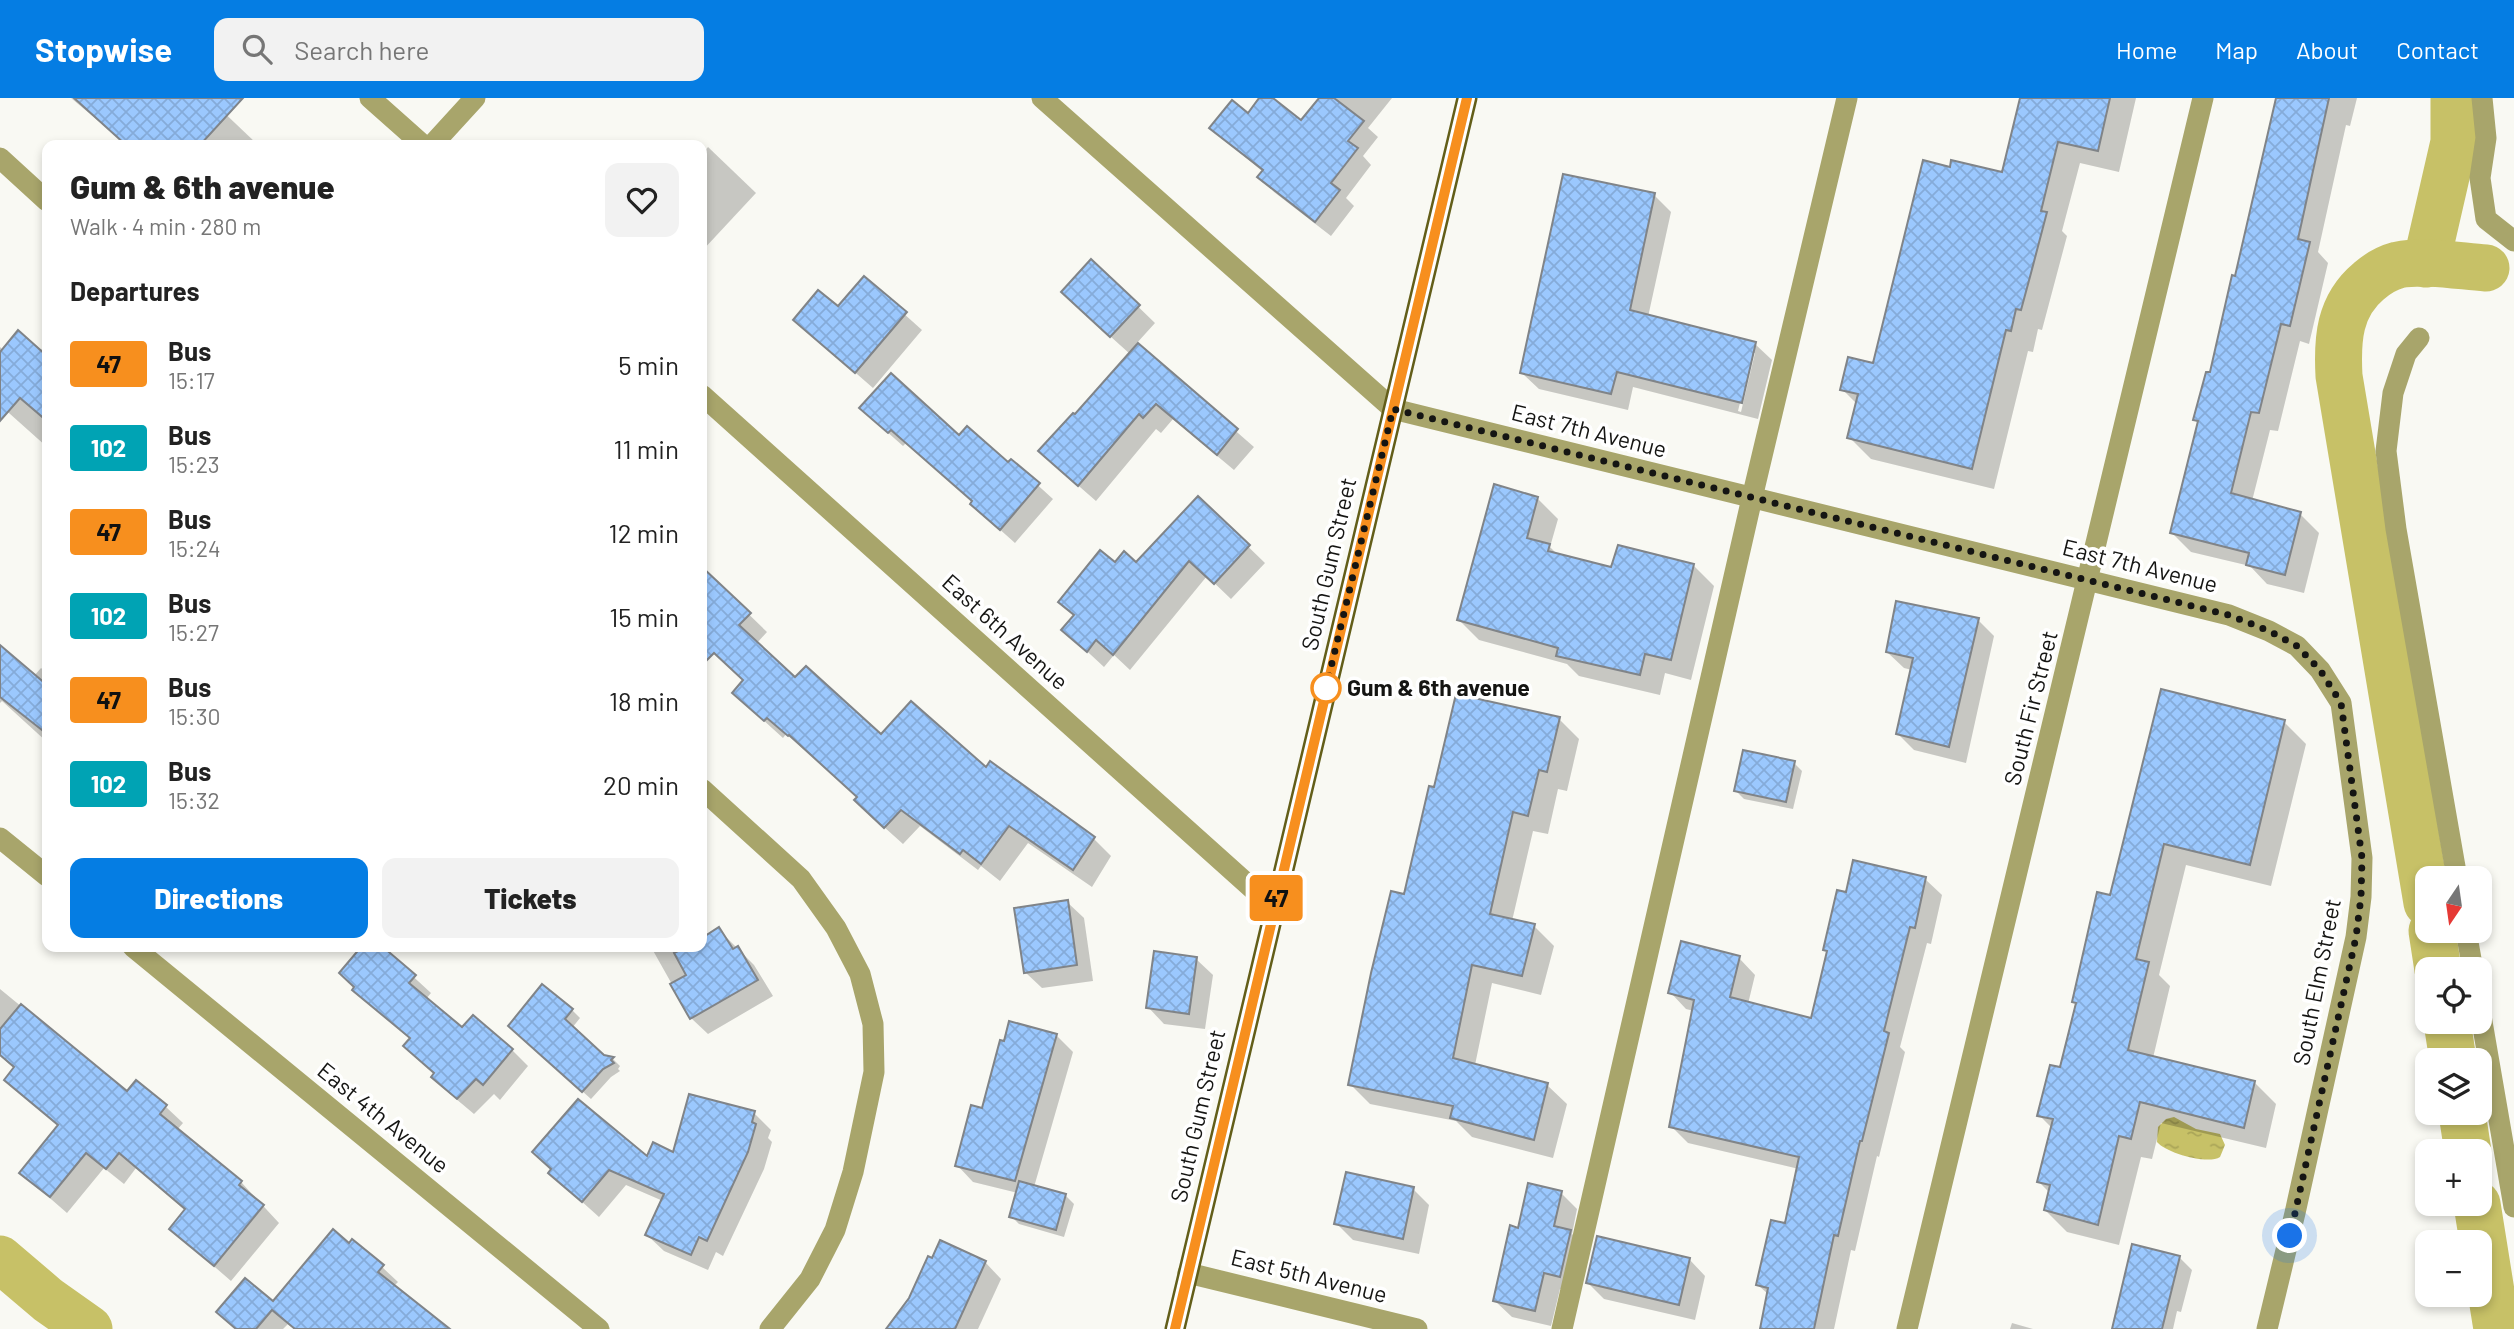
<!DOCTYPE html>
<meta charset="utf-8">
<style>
:root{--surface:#fff;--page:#f2f2f2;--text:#222;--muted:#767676;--accent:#057de3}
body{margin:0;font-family:Barlow,sans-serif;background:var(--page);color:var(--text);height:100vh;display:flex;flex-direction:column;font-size:26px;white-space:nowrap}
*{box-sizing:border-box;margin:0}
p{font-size:23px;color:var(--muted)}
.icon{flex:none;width:38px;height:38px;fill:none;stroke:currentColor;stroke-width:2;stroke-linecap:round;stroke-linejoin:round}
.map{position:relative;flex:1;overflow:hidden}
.details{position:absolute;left:42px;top:42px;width:665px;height:812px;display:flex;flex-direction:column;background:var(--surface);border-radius:14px;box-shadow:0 4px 10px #0003}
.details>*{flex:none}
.badge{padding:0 14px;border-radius:5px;font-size:24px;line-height:46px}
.needle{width:46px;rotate:193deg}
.buttons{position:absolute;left:2415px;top:768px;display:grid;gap:14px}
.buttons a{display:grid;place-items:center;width:77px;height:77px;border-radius:14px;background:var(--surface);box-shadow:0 4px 10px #0003;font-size:35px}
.you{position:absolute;width:35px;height:35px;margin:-18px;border:5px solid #fff;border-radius:50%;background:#1a73e8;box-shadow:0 0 0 10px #1a73e833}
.map>.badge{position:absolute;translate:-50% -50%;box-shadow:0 0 0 4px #fff}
h2{padding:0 28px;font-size:26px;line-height:63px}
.round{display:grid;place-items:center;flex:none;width:74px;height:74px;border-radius:14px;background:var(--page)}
.headline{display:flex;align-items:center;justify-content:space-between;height:119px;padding:0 28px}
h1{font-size:33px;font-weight:800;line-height:52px}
.cta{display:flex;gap:14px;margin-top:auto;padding:14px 28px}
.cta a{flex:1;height:80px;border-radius:14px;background:var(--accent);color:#fff;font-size:28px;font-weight:800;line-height:80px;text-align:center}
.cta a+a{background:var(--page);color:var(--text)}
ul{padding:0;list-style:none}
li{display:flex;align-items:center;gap:21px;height:84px;padding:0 28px}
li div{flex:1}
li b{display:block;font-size:26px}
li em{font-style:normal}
li .badge{min-width:77px;font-weight:700;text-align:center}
header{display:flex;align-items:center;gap:42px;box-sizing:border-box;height:98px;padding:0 35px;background:var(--accent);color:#fff}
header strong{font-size:33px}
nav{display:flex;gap:38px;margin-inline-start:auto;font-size:24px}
.search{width:490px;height:63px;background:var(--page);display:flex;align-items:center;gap:18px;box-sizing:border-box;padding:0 24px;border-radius:14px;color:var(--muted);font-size:26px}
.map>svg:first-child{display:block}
</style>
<header>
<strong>Stopwise</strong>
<div class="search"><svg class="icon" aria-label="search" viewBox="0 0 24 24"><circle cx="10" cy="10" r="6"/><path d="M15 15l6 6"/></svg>Search here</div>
<nav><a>Home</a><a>Map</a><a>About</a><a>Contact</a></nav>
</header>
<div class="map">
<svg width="2514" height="1231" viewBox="0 0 2514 1231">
<defs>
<pattern id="water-ripples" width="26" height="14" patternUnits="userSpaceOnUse" patternTransform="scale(1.75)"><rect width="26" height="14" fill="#c7c167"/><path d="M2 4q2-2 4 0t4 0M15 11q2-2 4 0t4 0" fill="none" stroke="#aaa558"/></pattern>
<pattern id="building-cross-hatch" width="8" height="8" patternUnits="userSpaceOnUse" patternTransform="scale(1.75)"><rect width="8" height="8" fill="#9bc8fe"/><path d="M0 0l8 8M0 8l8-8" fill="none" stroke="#85abd9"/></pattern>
</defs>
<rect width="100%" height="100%" fill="#f9f9f3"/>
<path fill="url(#water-ripples)" d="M2174,1019l22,12 24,5 5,11 -5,12c-12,8 -54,-4 -63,-15l1,-15 8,-8z"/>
<g fill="#0003" fill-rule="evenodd">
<path d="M71,0h123l22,7 42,40h-131z"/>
<path d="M1262,0h8l31,25 20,-25h71l-24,30 10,9 -15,19 8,9 -25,33 8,8 -23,30 -57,-44 -15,-15 4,-5 -52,-44 37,-12z"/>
<path d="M2021,0h115l-17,74 -39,-9 -18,68 5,5 -25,94 -4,-1 -5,23 -5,-1 -34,138 -123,-30 -22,-22 8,-33 -15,-15 33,-24 76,-196 52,5z"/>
<path d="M2277,0h80l-7,28 -4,-1 -28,127 10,11 -19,81 -9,-3 -22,90 -8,-1 -18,71 48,13 19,19 -15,60 -37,-9 -17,-18 -59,-14 -19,-19 27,-109 -4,-4 16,-45 25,-97z"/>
<path d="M662,42l6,5h-11z"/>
<path d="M708,49l48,46 -54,58v-96z"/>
<path d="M1654,97l17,17 -23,105 107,27 17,16 -14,59 -125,-32 -5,23 -89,-21 -17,-16zM1752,255h3l-14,59 -3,-1z"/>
<path d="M1092,164l63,61 -19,21 118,103 -20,23 -61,-51 -12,14 -5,-4 -60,72 -39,-34 18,-50 55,-63 -50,-45z"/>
<path d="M864,180l58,52 -49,58 -78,-68 43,-11z"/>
<path d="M0,249l3,3 37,2 3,-5 4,4v96l-47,-42z"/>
<path d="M876,324l83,15 49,27 3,-3 42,38 -38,44 -28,-25 -13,-16 -68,-59 -3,3z"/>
<path d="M1198,400l67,65 -34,36 -24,-23 -77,94 -16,-15 -10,12 -40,-37 11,-13 -15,-15 55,-37 22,-1z"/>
<path d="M1537,400l21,21 -8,28 9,9 53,14 81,-5 21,21 -23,94 -26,-7 -5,22 -81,-19 -12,-12 -88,-24 -20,-20z"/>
<path d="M702,471l65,63 -11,12 39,35 86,57 105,34 108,69 17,17 -19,31 -64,-44 -28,38 -19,-15 -3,4 -58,-44 -17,18 -29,-26 -16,-20 -50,-47 -1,1 -21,-18 -3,4 -31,-28 -7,-29 -43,-40z"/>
<path d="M1978,522l16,16 -28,127 -52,-13 -16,-16 14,-64 -8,-2 -17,-16z"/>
<path d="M0,550l34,28 7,-8 6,5v69l-45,-41 -2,2z"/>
<path d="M1559,621l20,20 -12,52 -9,-2 -10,45 -15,-3 -21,90 22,5 20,20 -13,49 -49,-12 -17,82 72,20 20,19 -14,54 -81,-21 -16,-16 -86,-17 -20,-20 85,-295z"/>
<path d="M2284,624l22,22 -35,142 -85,-21 -27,110 11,11 -17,72 101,24 22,22 -10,44 -105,-25 -9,36 -11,-2 -22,88 -52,-13 -22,-22 5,-17 -11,-11 13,-54 -13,-13 22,-46 16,-64 -3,-4 37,-104z"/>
<path d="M1794,665l8,8 -9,38 -49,-10 -8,-8z"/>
<path d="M1925,781l17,16 -11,49 -4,-1 -27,104 5,5 -26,105 -2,-1 -22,95 -4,-1 -17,79h-72l7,-34 -11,-10 28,-60 13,-56 -111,-26 -17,-17 23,-115 -8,-2 -16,-17 69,-34 16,17 -7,29 64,16 16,-67 -3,-4 22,-55z"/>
<path d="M1067,804l17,16 9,63 -51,7 -17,-16z"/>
<path d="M719,832l35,35 19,31 -65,38 -17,-16 -40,-71h51v-15l5,4z"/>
<path d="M364,849h17l50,46 -5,6 36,31 50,20 16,16 -28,34 -6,-6 -20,20 -25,-21 -16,-16 3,-2 -31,-29 6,-6 -57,-50 2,-2 -15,-15z"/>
<path d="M1196,861l17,16 -8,54 -41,-5 -16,-17z"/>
<path d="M0,891l127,104 9,-11 30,25 17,16 -6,7 64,52 38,41 -48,58 -60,-52 15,-18 -50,-43 -12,16 -20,-16 -37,45 -46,-40 38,-47 -53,-46 9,-11 -15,-13z"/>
<path d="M572,912l8,8 -8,10 31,28 10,3 7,7 -2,3 2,2 -9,6 -20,22 -73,-65z"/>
<path d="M1056,937l17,17 -39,135 32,9 8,8 -10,33 -45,-13 -8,-8 7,-23 -45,-11 -16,-17z"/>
<path d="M754,1015l17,17 -3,8 4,4 -8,27 -41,87 -7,-4 -8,18 -44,-19 -17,-16 16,-34 -37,-16 -27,32 -49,-44 124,-19z"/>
<path d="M1413,1091l16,16 -10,49 -66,-14 -17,-17z"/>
<path d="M1561,1095l16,16 -5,25 15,14 -10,45 -17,-4 -9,37 -39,-9 -17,-16 25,-71z"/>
<path d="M350,1147l32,22 16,15 -4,4 55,43h-155l-6,-5 -5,5h-47l-17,-17 54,-8z"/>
<path d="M2179,1159l13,13 -11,42 -4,-1 -4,18h-59z"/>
<path d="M1689,1161l16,17 -10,44 -91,-21 -16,-16z"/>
<path d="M985,1164l16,17 -23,50h-90z"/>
<path d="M2012,1225l21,6h-23z"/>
</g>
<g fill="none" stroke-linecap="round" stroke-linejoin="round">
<g stroke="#c7c167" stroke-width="47">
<path d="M2426,166l28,-122v-44"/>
<path d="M2427,805l-88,-527c-2,-37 0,-70 30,-95 8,-7 18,-13 29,-16 27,-5 60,1 88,3"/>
<path d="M2432,833l6,39"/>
<path d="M2447,924l6,38"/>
<path d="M2462,1015l6,39"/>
<path d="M2477,1106l20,125"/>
<path d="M0,1161l48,41 41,29"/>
</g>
</g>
<g fill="url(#building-cross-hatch)" stroke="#808488" stroke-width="2">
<path d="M74,0h169l-43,47h-74z"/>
<path d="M1259,0h14l28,22 18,-22h15l30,23 -16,20 10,7 -27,35 9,7 -25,32 -58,-45 6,-7 -54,-42 23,-28 16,13z"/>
<path d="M2020,0h90l-12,53 -40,-9 -17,69 6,1 -16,61 -10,37 -5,-1 -5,22 -5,-1 -34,139 -125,-31 11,-44 -18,-4 8,-33 25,6 50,-203 27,7 1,-7 51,12z"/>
<path d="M2276,0h53l-31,141 12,3 -20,84 -9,-2 -22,89 -8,-1 -20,81 70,19 -16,63 -39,-10 3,-12 -79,-20 28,-112 -5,-1 13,-48h4l22,-97 3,1z"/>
<path d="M1563,76l92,19 -25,117 126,32 -14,61 -125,-31 -6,22 -91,-21z"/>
<path d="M1091,161l49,46 -30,32 -49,-45z"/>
<path d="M864,178l43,36 -52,61 -62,-53 25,-30 20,16z"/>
<path d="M18,232l29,26v65l-27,-23 -20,23v-69z"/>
<path d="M1138,245l100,86 -21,26 -61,-51 -13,14 -4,-4 -61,72 -40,-35 35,-38 2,1z"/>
<path d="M891,275l68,62 8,-9 41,36 3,-3 29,24 -40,47 -30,-26 2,-3 -81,-71 -3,3 -29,-25z"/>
<path d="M1494,386l44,13 -11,41 23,6 -2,7 63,16 7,-22 76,19 -23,96 -26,-6 -5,21 -84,-19 2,-8 -101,-28z"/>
<path d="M1198,398l52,49 -36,39 -25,-23 -76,94 -17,-15 -9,12 -26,-22 13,-15 -16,-13 42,-52 15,12 9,-11 12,11z"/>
<path d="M702,469l49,46 -12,12 56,52 11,-11 75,68 30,-33 75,66 4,-6 105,76 -22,33 -64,-44 -28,38 -18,-14 -3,4 -59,-44 -17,18 -30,-28 3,-3 -68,-62 -1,1 -21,-18 -3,3 -32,-28 11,-13 -29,-27 -12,12z"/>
<path d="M1896,503l83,17 -30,129 -53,-13 17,-76 -27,-6z"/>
<path d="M0,547l47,40v49l-47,-37z"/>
<path d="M2161,591l124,31 -35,145 -86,-21 -28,115 13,3 -21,88 127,31 -11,47 -104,-26 -9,37 -12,-3 -21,89 -54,-15 6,-25 -13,-3 16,-63 -16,-3 13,-51 10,2 16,-64 -4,-1 25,-110 13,3z"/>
<path d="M1456,596l104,23 -13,55 -8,-2 -11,46 -15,-4 -23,102 45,10 -13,52 -50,-11 -19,93 95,25 -14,57 -84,-22 3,-12 -105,-21 23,-112 20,-82 13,3 25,-108 5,1z"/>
<path d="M1743,652l52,11 -9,41 -52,-11z"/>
<path d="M1853,762l73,17 -11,51 -5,-1 -26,104 5,2 -27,108h-2l-22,95 -4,-1 -20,94h-54l8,-41 -12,-3 15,-65 14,3 14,-66 -130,-30 25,-127 -26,-7 13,-52 59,15 -10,41 81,21 16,-67 -4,-1 14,-60 9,2z"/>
<path d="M1068,802l9,65 -53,8 -10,-65z"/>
<path d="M719,829l14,22 5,-3 20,34 -68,39 -20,-35 16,-9 -12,-22 12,-6h16v-9z"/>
<path d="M361,849h22l33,28 -7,8 53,44 11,-12 40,34 -30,36 -7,-6 -19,20 -26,-22 3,-4 -31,-27 7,-8 -58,-48 2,-3 -15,-14z"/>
<path d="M1154,853l43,6 -8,57 -43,-6z"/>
<path d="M542,886l31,25 -8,10 39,36 10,2 -3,3 3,3 -11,6 -21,23 -74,-66z"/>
<path d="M21,906l106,87 9,-11 31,25 -7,9 82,67 -3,4 25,20 -50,61 -45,-37 16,-20 -66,-56 -13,16 -20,-16 -36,44 -31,-24 39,-48 -54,-45 10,-13 -14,-12v-26z"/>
<path d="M1009,923l48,13 -42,147 -60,-15 16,-61 11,3 18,-68 4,1z"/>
<path d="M689,996l66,17 -3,11 4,2 -8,28 -41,89 -8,-4 -8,18 -46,-20 19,-41 -55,-24 -27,32 -34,-29 3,-4 -19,-17 46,-53 69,57 6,-14 20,10z"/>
<path d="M1346,1074l68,15 -11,52 -69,-15z"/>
<path d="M1019,1083l47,13 -10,36 -47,-13z"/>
<path d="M1528,1085l34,8 -8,35 17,4 -11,47 -16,-4 -9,38 -42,-10 17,-76 8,3z"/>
<path d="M333,1131l16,14 3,-4 32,26 -6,7 72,57h-155l-23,-19 -16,19h-20l-20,-17 29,-34 28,23z"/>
<path d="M1597,1138l93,22 -11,47 -93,-22z"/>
<path d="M940,1142l46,21 -31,68h-69l23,-31 19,-42 4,2z"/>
<path d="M2132,1146l48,12 -18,73h-50z"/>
</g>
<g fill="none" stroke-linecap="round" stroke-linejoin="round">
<g stroke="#a8a56b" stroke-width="21">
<path d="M370,0l53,47"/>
<path d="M1042,0l351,311 836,206 40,16 28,15 23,24 21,33 21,155 -1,39 -5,40 -61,276 -28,116"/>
<path d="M2482,0l4,40 -6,40 6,41 28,22"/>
<path d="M432,47l43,-47"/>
<path d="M0,60l47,43"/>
<path d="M2419,240l-13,16 -13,39 -7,58 10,78 61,349"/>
<path d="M702,297l572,513"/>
<path d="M702,691l99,90 35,49 24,46 13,50 1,48 -21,100 -18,58 -25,49 -40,50"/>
<path d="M0,740l47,38"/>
<path d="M2466,833l7,39"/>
<path d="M133,849l466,382"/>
<path d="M2480,912l34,197"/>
<path d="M1188,1175l229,56"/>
<path d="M1562,1231l190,-831 95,-400"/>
<path d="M1907,1231l296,-1231"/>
</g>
<path stroke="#635e19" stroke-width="21" d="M1175,1231l292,-1231"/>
</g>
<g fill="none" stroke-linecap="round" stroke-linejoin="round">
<defs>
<path id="line" d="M1175,1231l292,-1231"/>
</defs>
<use href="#line" stroke="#fff" stroke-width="16"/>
<use href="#line" stroke="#f78f1e" stroke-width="10"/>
<path stroke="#151513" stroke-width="7" stroke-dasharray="0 12.6" d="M1326,590l67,-279 836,206 40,16 28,15 23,24 21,33 21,155 -1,39 -5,40 -66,299"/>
</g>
<circle fill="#fff" stroke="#f78f1e" stroke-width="3.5" cx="1326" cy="590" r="14"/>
<g text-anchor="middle" stroke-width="7" stroke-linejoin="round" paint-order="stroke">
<g font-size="23" fill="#151513" stroke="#fff">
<text transform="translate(1589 333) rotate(14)" y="8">East 7th Avenue</text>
<text transform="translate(1329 466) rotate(-77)" y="8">South Gum Street</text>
<text transform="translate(2140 468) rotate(14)" y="8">East 7th Avenue</text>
<text transform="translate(1005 534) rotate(42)" y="8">East 6th Avenue</text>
<text transform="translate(2031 610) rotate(-76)" y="8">South Fir Street</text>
<text transform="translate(2317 884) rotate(-79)" y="8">South Elm Street</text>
<text transform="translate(1198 1018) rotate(-77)" y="8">South Gum Street</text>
<text transform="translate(383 1020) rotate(39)" y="8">East 4th Avenue</text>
<text transform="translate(1309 1178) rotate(14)" y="8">East 5th Avenue</text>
</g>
<g font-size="23" font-weight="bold" fill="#151513" stroke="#fff" text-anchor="start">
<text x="1347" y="598">Gum &amp; 6th avenue</text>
</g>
</g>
</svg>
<div class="buttons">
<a><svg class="needle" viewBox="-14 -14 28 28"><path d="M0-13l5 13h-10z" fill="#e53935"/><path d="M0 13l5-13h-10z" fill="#767676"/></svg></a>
<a><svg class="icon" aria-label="locate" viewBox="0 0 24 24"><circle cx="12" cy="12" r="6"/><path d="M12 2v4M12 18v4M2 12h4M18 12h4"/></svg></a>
<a><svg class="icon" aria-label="layers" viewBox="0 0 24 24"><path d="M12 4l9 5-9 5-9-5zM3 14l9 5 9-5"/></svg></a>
<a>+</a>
<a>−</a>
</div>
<div class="you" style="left:2290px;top:1138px"></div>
<b class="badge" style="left:1276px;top:800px;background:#f78f1e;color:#111">47</b>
<section class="details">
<div class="headline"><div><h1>Gum &amp; 6th avenue</h1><p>Walk · 4 min · 280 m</p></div><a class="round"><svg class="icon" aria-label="heart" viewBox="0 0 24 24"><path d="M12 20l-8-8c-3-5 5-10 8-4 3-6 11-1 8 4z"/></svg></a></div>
<h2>Departures</h2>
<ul>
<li><span class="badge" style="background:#f78f1e;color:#111">47</span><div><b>Bus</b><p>15:17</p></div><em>5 min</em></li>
<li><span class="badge" style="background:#00a3b4;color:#fff">102</span><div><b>Bus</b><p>15:23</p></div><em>11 min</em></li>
<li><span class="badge" style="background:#f78f1e;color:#111">47</span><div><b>Bus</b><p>15:24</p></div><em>12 min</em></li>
<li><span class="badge" style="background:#00a3b4;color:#fff">102</span><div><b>Bus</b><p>15:27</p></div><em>15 min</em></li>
<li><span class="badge" style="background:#f78f1e;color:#111">47</span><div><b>Bus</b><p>15:30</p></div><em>18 min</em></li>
<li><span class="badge" style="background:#00a3b4;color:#fff">102</span><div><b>Bus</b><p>15:32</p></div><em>20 min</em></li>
</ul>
<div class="cta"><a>Directions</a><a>Tickets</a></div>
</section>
</div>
